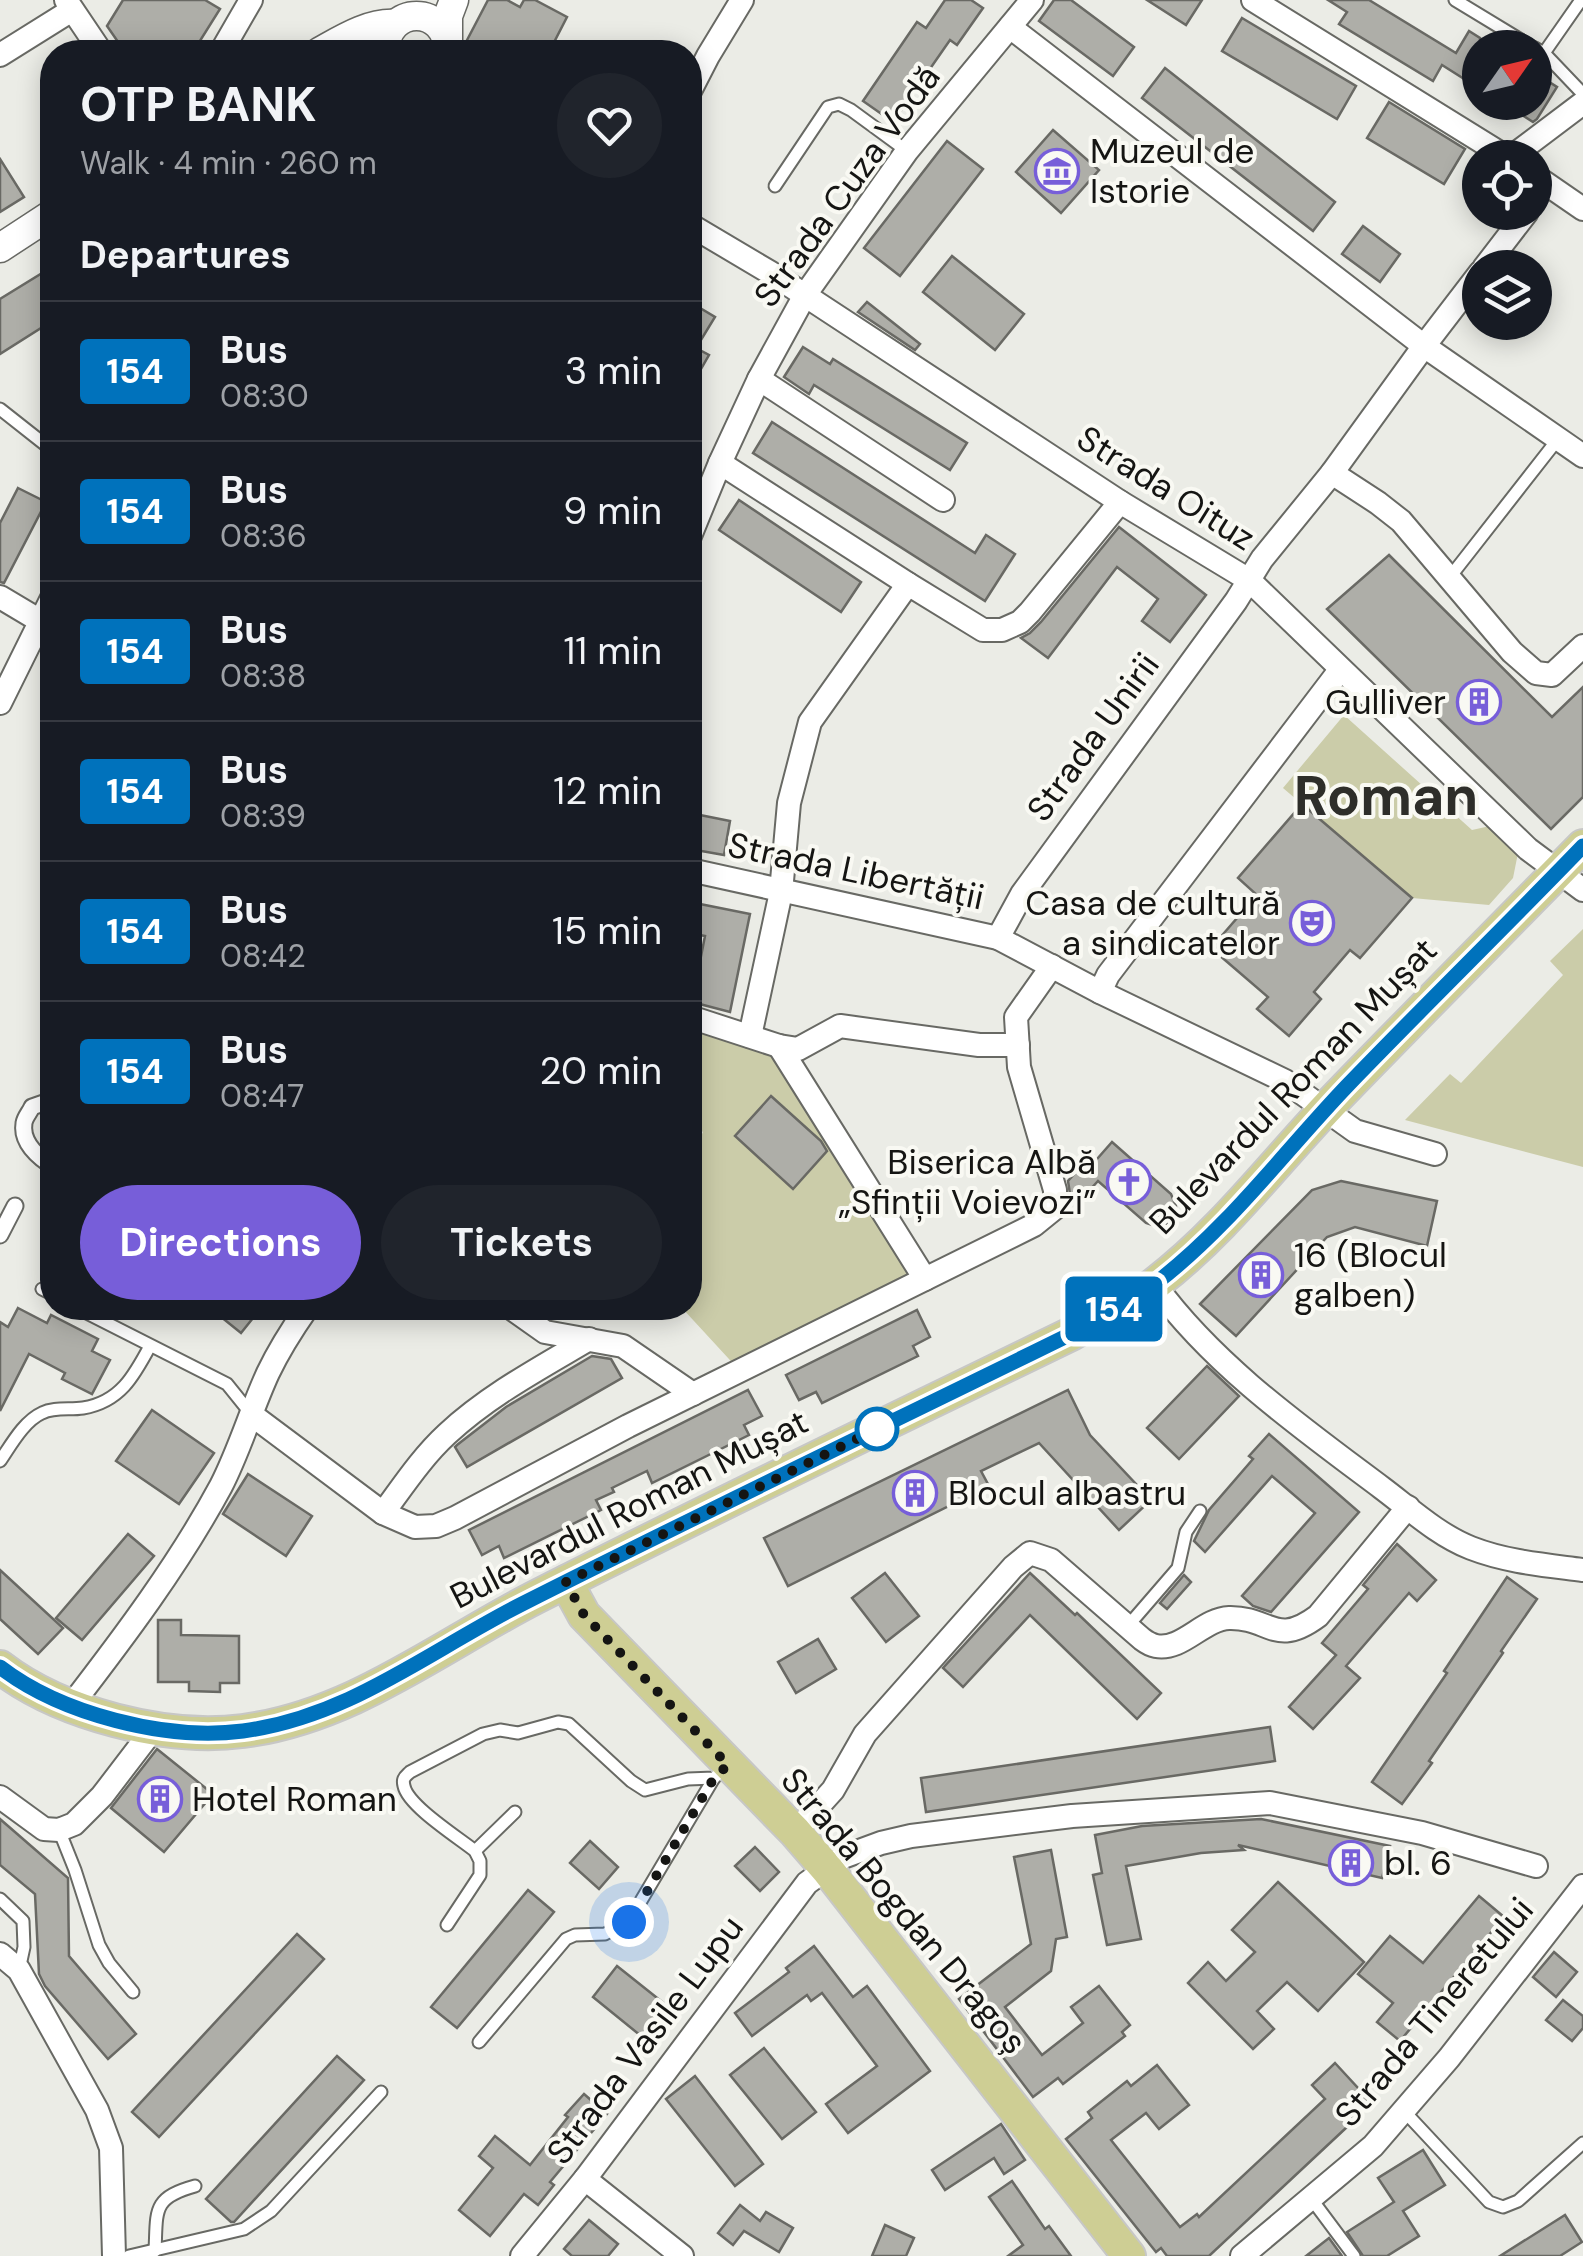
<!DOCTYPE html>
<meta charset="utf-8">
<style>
:root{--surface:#171b24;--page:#20242c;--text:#f1f3f6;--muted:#9ea1a6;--line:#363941;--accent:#775ed9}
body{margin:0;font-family:"DM Sans",sans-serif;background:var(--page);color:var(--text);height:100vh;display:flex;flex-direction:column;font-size:38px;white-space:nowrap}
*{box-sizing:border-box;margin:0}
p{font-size:32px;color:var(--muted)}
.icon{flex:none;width:55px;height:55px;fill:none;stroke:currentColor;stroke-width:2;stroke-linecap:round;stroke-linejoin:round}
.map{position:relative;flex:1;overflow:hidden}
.panel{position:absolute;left:40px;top:40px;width:662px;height:1280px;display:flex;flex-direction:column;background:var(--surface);border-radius:40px;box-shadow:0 5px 25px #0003}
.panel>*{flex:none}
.badge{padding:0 20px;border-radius:8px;font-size:35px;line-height:65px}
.needle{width:65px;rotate:56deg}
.controls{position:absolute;left:1462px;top:30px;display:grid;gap:20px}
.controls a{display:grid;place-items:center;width:90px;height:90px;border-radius:50%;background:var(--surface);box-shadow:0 5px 25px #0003;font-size:50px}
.you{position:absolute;width:50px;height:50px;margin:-25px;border:8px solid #fff;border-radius:50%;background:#1a73e8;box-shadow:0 0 0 15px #1a73e833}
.map>.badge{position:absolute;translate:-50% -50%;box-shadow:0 0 0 5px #fff}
h2{padding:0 40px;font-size:38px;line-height:90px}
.round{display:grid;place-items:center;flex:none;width:105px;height:105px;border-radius:52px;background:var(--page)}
.headline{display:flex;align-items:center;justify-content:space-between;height:170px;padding:0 40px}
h1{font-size:48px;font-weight:700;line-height:75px}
.primary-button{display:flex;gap:20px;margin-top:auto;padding:20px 40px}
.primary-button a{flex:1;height:115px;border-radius:60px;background:var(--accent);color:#fff;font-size:40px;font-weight:700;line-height:115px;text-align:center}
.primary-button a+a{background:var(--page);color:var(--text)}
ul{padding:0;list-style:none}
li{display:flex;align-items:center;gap:30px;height:140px;padding:0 40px;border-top:2px solid var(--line)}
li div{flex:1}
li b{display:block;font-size:38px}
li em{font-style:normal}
li .badge{min-width:110px;font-weight:700;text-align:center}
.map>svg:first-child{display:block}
</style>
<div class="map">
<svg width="1583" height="2256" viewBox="0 0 1583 2256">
<rect width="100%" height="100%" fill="#ebece6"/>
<g fill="#cbcca9">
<path d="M1344,715l128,115 18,-4 28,27 -5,25 -24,27 -77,-7 -129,-110z"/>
<path d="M1583,929v238l-178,-47 45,-46 11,9 102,-108 -13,-14z"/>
<path d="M690,1017l89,29 146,233 -185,92 -58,-63h8v-150l13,-26 -13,-9z"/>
</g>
<g fill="#aeaea8" stroke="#696964" stroke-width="2.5">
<path d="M123,0h82l15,9 -27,43h-68l-18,-26z"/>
<path d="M488,0h19l13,7 4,-7h11l32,17 -18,35h-84l1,-10z"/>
<path d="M945,0h26l12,8 -26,37 -7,-5 -57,82 -30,-21 54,-79 9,6z"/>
<path d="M1054,0h17l63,47 -21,29 -74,-55z"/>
<path d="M1147,0h55l-16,25z"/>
<path d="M1328,0h41l87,53 13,-22 11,7v51l-38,-24 -9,16 -94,-57 8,-12z"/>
<path d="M1242,18l114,68 -19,33 -115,-68z"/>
<path d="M1165,68l170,134 -22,29 -171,-133z"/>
<path d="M1535,73l22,14 -20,32 -4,3 -31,-20h33z"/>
<path d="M1389,102l76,47 -21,35 -77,-46z"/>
<path d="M1053,130l46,40 -38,43 -45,-41z"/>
<path d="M947,141l36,28 -83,107 -36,-28z"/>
<path d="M0,159l24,38 -24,15z"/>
<path d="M1363,226l37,28 -20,28 -38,-28z"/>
<path d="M952,256l72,58 -29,36 -72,-58z"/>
<path d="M52,267v54l-52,33v-55z"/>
<path d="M690,302l25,15 -19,31 13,7 -19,33z"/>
<path d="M867,302l53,42 -5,6 -57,-38z"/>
<path d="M803,347l27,17 3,-5 134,84 -17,27 -136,-85 -5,9 -25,-17z"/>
<path d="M772,422l203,131 11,-18 29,19 -30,47 -232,-148z"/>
<path d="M18,488l28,14 -42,81 -4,-1v-59z"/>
<path d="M739,500l122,82 -20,30 -122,-82z"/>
<path d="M1119,527l87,68 -36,47 -28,-21 16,-22 -41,-32 -69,91 -27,-20 9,-5 11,-11z"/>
<path d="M1389,555l163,162 31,-30v110l-32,32 -224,-220z"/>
<path d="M1302,804l110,94 -52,60 -10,-8 -36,42 7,7 -32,37 -32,-27 11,-12 -57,-49 46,-53 -19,-17z"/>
<path d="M690,813l40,8 -6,34 -34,-6z"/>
<path d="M690,902l60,12 -20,98 -38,-10 13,-66 -15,-3z"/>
<path d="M771,1096l50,45 6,10 -34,38 -58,-53z"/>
<path d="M1112,1142l59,52 5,12v10l-7,8 -11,3 -12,-4 -48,-42 -19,21 -9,-8 -2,-13 10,-11 5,5z"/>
<path d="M1341,1181l96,20 -10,45 -72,-19 -28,10 -91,99 -36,-32 112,-114z"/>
<path d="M18,1308l29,15 4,-8 47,24 -6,12 18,9 -18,34 -30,-15 3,-6 -36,-19 -29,57v-89l8,5z"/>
<path d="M210,1308h51l-20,25z"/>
<path d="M917,1310l13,27 -17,9 5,10 -96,47 -6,-11 -17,8 -13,-25z"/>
<path d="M592,1356l19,3 11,19 -155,89 -12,-20 2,-2 49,-38z"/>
<path d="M1207,1366l32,30 -60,63 -32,-31z"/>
<path d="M748,1390l14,26 -18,9 5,10 -97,48 -5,-12 -35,17 2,4 -18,8 5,10 -97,48 -5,-12 -17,9 -13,-25z"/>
<path d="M1068,1390l22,45 61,65 -32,30 -80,-87 -58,28 8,15 -201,100 -24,-48z"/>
<path d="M152,1410l62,43 -35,51 -63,-43z"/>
<path d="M1269,1434l90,78 -88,100 -18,-6 -11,-10 73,-83 -43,-37 -67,76 -11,-11 15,-31 44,-51 -4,-3z"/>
<path d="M248,1474l64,42 -26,40 -63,-42z"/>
<path d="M128,1534l26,22 -72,84 -26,-22z"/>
<path d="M1397,1544l39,36 -19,21 -8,-8 -63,73 14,12 -47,51 -24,-22 47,-52 -14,-12 46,-54 -5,-4z"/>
<path d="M0,1570l63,58 -25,26 -38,-35z"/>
<path d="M885,1573l34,43 -33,26 -34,-44z"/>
<path d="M1030,1573l45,42 2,-2 84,80 -24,26 -107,-104 -67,72 -20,-19z"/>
<path d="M1184,1575l7,7 -24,27 -7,-6z"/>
<path d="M1507,1577l30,22 -36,52 2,2 -74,108 3,2 -30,41 -30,-22 75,-109 -3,-2z"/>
<path d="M158,1620h23v15l58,1v47h-19v9l-31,-1v-9h-31z"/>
<path d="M818,1639l18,30 -40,24 -18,-31z"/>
<path d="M1270,1727l5,34 -349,51 -5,-34z"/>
<path d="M157,1749l56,45 -49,58 -53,-44z"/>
<path d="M0,1819l68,59 1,78 67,78 -28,25 -63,-73 -6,-12 -4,-80 -35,-29z"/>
<path d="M1261,1819l129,27 -8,32 -144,-33 6,5 -43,3 -75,13 15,73 -34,6 -14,-70 9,-2 -7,-38 47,-9z"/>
<path d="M590,1841l28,26 -19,22 -29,-26z"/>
<path d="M755,1847l24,25 -19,19 -25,-25z"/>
<path d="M1051,1850l16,87 -11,2 -5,32 -46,36 37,48 41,-32 -12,-16 28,-21 31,39 -8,7 3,4 -62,48 -5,-6 -25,19 -74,-98 72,-55 -17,-87z"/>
<path d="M1278,1882l86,80 -46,49 -31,-29 -30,29 17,18 -21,20 -65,-66 20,-21 18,19 29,-29 -23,-22z"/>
<path d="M528,1890l26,22 -97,116 -26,-21z"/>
<path d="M1479,1896l25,21 -104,124 -23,-19 16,-19 -35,-29 32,-38 33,27z"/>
<path d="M297,1934l27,25 -165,178 -27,-25z"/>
<path d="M814,1946l39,51 14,-11 63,85 -82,62 -22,-29 51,-38 -55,-73 -11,8 -4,-6 -55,41 -17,-23 54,-41 -3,-4z"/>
<path d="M1554,1952l23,20 -21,25 -23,-20z"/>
<path d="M617,1966l54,43 -25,31 -53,-43z"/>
<path d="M1563,2000l20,16v12l-11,13 -26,-21z"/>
<path d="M764,2048l52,64 -34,27 -52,-64z"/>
<path d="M337,2056l27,24 -130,142h-3l-25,-23z"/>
<path d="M1335,2063l34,37 -25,23 3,4 -138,129h-42l-6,-8 -5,4 -90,-113 26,-21 -4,-6 39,-31 4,5 26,-21 32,40 -30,24 -13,-16 -35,27 69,87 17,-13 2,3 126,-118 -13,-14z"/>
<path d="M695,2076l68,88 -28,22 -69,-87z"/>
<path d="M584,2094l23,20 -57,68 4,3 -16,20 -14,-11 -34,42 -31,-26 34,-42 -14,-12 16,-20 35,29 38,-48 -3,-2z"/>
<path d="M1001,2124l24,36 -21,14 -10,-16 -49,32 -13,-20z"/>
<path d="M1423,2150l22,35 -42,26 16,25 -32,20h-24l-16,-24 47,-30 -16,-24z"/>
<path d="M1012,2181l33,48 4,-3 22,30h-63l15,-11 -34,-48z"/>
<path d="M740,2205l20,16 6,-9 27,16 -14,24 -35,-21 -11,14 -15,-12z"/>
<path d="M1565,2215l17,27 -22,14h-60z"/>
<path d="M589,2220l29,24 -10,12h-36l-8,-7z"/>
<path d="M885,2225l29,13 -8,18h-34z"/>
<path d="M1329,2238l13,18h-36z"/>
</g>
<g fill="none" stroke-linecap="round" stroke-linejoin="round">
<defs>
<g id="service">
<path d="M1455,0l79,48"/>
<path d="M1535,48l9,5 39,41"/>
<path d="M1544,53l37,-53"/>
<path d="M775,186l53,-79 11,-3 12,6 56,41"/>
<path d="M0,409l52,41"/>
<path d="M1450,577l108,-138"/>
<path d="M42,1289l10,5"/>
<path d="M77,1308l150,76 25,31"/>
<path d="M0,1461c11,-16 24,-40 42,-48 12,-6 28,-3 41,-5 37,-6 51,-32 67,-62"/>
<path d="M1127,1627l51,-59 8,-36 14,-21"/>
<path d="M59,1830l16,40 24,75 10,18 24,29"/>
<path d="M475,1851l40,-39"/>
<path d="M0,1899l23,22 1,26 -5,23"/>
<path d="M447,1925l33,-50v-14l-5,-10c-16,-13 -67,-45 -71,-65 -2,-8 1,-9 6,-14l73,-38 17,-4 18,3 40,-11 11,2 62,57 14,9 43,-11 26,-1 11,-10"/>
<path d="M479,2042l87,-103 9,-4 30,-1 24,-13 85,-143"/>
<path d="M1404,2111l85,91 14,5 15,-6 65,-58"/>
<path d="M1310,2197l44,59"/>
<path d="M155,2251c2,-41 -3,-53 40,-65"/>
<path d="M129,2256l115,-27 27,-18 110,-119"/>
</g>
<g id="pedestrian">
<path d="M52,1100l-20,7c-2,5 -7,10 -8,16 -3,18 12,32 25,41h3"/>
<path d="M0,1235l15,-29"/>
</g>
<g id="minor">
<path d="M66,0l35,52"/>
<path d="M1253,0l255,158"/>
<path d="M1010,27l414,319 159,110"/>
<path d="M221,52l30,-52"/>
<path d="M0,55l72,-45"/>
<path d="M690,91l18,-35 34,-56"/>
<path d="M1510,158l73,-55"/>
<path d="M1535,176l48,33"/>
<path d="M690,225l81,48 349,229 129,78 279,269 55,41"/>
<path d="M1484,268l43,-56"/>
<path d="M759,379l184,121"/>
<path d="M720,463l188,121 75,46h19l18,-8 10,-10 90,-110"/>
<path d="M1332,473l46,30 23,18 111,131 24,21 16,2 31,-29"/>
<path d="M690,536l30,-73 39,-84 46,-84 102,-144 125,-151"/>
<path d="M0,597l42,25"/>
<path d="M0,703l52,-105"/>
<path d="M690,870l308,68 102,54 185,89 70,50 80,23"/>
<path d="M998,938l24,-44 214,-293 26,-42 70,-86 92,-127 56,-73"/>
<path d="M1100,992l8,-17 232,-305"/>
<path d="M690,1017l89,29 19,3 42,-23 139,19h39"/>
<path d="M750,1036l31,-144 8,-89 21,-81 98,-138"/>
<path d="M779,1046l146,233"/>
<path d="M1155,1285c59,81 147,143 227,203 28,21 56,47 89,60 36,14 74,17 112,22"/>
<path d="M511,1308l34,24 78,14 70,48"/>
<path d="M252,1415l131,98 32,14 21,-1 19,-8 173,-92 406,-201 21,-17v-18l-36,-123 -3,-50 36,-51"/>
<path d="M383,1513c20,-27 39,-56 64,-79 42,-39 93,-66 142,-95"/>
<path d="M70,1707c54,-70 109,-143 151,-221 19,-37 30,-76 47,-113 11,-23 25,-45 39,-65"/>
<path d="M0,1797l44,32 15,1 15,-6 28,-28 52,-68"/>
<path d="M795,1832l38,-42 32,-56 148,-167 17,-14 21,7 91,79c4,3 9,6 14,7 26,5 47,-27 73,-28 41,-1 46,30 89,-2l90,-109"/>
<path d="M0,1954l19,16 78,140 14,38 3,108"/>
<path d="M585,2179l97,77"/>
<path d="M522,2256l63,-77 222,-296 36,-26 38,-14 30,-7 161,-20 198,-13 152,30 114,33"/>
<path d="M1242,2256l131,-110 76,-88 134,-172"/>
</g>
<g id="tertiary">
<path d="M448,42v-26l6,-16"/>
<path d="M319,52c22,-12 50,-30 76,-28"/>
<path d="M385,52c0,-48 63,-48 63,0"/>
<path d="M0,248l52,-34"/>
</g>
<g id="primary">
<path d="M566,1582l18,33 211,217 32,37 302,387"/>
<path d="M0,1667c61,47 166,74 243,64 109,-14 197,-85 293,-134 177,-90 356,-176 535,-263 28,-16 60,-31 85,-51 69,-53 121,-124 181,-186 81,-84 164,-167 246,-251"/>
</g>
</defs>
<use href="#service" stroke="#686964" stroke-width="15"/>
<use href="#pedestrian" stroke="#686964" stroke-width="19"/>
<use href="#minor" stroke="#686964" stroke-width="26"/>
<use href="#tertiary" stroke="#686964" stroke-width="31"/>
<use href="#primary" stroke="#c7c7c6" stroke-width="36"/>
<use href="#service" stroke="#fff" stroke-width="11"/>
<use href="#pedestrian" stroke="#fff" stroke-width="15"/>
<use href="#minor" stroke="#fff" stroke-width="22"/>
<use href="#tertiary" stroke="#fff" stroke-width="28"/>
<use href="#primary" stroke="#cece94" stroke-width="32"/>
</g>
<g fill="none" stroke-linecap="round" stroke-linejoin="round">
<defs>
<path id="line" d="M0,1667c61,47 166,74 243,64 106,-14 186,-80 279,-127 182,-92 366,-180 549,-270 28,-16 60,-31 85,-51 73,-56 128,-131 191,-197 78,-81 158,-159 236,-240"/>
</defs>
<use href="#line" stroke="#fff" stroke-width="22"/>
<use href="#line" stroke="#0072bc" stroke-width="15"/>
<path stroke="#151513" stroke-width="10" stroke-dasharray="0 18" d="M629,1922l85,-144 14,-13 -144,-150 -18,-33 311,-153"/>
</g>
<defs>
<symbol id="museum-ring" viewBox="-11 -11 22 22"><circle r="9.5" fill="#f9f9f3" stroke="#775ed9" stroke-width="1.5"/><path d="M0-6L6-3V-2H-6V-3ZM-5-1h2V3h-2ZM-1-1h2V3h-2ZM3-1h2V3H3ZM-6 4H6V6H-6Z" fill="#775ed9"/></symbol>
<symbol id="building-ring" viewBox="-11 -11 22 22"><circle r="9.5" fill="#f9f9f3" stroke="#775ed9" stroke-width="1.5"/><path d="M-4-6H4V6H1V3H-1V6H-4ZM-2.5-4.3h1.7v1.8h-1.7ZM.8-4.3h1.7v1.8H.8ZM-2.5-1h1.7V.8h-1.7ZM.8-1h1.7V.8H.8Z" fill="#775ed9"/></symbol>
<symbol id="theatre-ring" viewBox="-11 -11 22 22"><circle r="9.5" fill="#f9f9f3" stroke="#775ed9" stroke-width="1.5"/><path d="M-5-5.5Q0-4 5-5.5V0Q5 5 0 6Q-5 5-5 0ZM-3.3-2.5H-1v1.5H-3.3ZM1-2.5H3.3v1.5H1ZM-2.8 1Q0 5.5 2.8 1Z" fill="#775ed9"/></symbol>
<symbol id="church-ring" viewBox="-11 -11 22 22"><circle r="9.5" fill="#f9f9f3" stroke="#775ed9" stroke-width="1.5"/><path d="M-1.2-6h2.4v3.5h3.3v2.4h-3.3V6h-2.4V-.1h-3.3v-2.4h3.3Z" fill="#775ed9"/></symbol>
</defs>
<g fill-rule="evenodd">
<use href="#museum-ring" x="1032" y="146" width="50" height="50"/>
<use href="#building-ring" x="1454" y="677" width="50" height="50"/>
<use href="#theatre-ring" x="1287" y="898" width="50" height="50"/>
<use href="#church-ring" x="1104" y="1157" width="50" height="50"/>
<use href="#building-ring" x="1236" y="1250" width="50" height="50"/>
<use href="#building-ring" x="890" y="1468" width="50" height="50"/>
<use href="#building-ring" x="135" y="1774" width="50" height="50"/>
<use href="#building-ring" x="1326" y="1838" width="50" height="50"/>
</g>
<circle fill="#fff" stroke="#0072bc" stroke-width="5" cx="877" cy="1429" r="20"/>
<g text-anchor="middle" stroke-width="8" stroke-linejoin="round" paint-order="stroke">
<g font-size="35" fill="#151513" stroke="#f9f9f3" text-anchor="start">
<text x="1090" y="163">Muzeul de<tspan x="1090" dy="40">Istorie</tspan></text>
<text x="1446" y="714" text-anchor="end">Gulliver</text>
<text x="1280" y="915" text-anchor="end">Casa de cultură<tspan x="1280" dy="40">a sindicatelor</tspan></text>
<text x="1096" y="1174" text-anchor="end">Biserica Albă<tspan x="1096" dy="40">„Sfinții Voievozi”</tspan></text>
<text x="1294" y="1267">16 (Blocul<tspan x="1294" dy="40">galben)</tspan></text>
<text x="948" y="1505">Blocul albastru</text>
<text x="192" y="1811">Hotel Roman</text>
<text x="1384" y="1875">bl. 6</text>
</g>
<g font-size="35" fill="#151513" stroke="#f9f9f3">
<text transform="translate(847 186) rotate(-54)" y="12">Strada Cuza Vodă</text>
<text transform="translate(1166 488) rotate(32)" y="12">Strada Oituz</text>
<text transform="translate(1093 737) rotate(-54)" y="12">Strada Unirii</text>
<text transform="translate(856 871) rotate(12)" y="12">Strada Libertății</text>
<text transform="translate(1293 1086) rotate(-46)" y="12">Bulevardul Roman Mușat</text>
<text transform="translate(629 1509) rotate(-27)" y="12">Bulevardul Roman Mușat</text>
<text transform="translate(904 1911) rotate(50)" y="12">Strada Bogdan Dragoș</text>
<text transform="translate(1434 2012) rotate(-50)" y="12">Strada Tineretului</text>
<text transform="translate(645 2040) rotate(-53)" y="12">Strada Vasile Lupu</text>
</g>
<g font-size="55" font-weight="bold" fill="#2e2e2a" stroke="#f9f9f3">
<text x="1386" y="815">Roman</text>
</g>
</g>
</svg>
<div class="controls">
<a><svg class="needle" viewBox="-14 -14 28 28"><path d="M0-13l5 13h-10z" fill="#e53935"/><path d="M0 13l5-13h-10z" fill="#9ea1a6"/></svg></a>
<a><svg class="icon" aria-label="locate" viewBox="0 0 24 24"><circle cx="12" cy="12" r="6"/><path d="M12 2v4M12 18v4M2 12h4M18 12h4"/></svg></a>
<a><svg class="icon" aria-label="layers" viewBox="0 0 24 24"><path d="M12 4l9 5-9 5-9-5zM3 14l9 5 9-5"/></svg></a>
</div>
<div class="you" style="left:629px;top:1922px"></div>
<b class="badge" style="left:1114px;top:1309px;background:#0072bc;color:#fff">154</b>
<section class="panel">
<div class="headline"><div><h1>OTP BANK</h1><p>Walk · 4 min · 260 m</p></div><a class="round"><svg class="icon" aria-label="heart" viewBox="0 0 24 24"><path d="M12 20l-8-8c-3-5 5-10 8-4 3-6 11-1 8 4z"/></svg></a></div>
<h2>Departures</h2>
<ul>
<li><span class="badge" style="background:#0072bc;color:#fff">154</span><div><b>Bus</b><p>08:30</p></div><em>3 min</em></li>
<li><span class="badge" style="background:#0072bc;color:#fff">154</span><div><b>Bus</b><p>08:36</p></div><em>9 min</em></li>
<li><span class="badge" style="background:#0072bc;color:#fff">154</span><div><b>Bus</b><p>08:38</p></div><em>11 min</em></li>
<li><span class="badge" style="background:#0072bc;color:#fff">154</span><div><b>Bus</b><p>08:39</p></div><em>12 min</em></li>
<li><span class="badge" style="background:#0072bc;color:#fff">154</span><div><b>Bus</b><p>08:42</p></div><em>15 min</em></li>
<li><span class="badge" style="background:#0072bc;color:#fff">154</span><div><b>Bus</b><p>08:47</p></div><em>20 min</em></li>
</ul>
<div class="primary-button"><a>Directions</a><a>Tickets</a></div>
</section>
</div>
